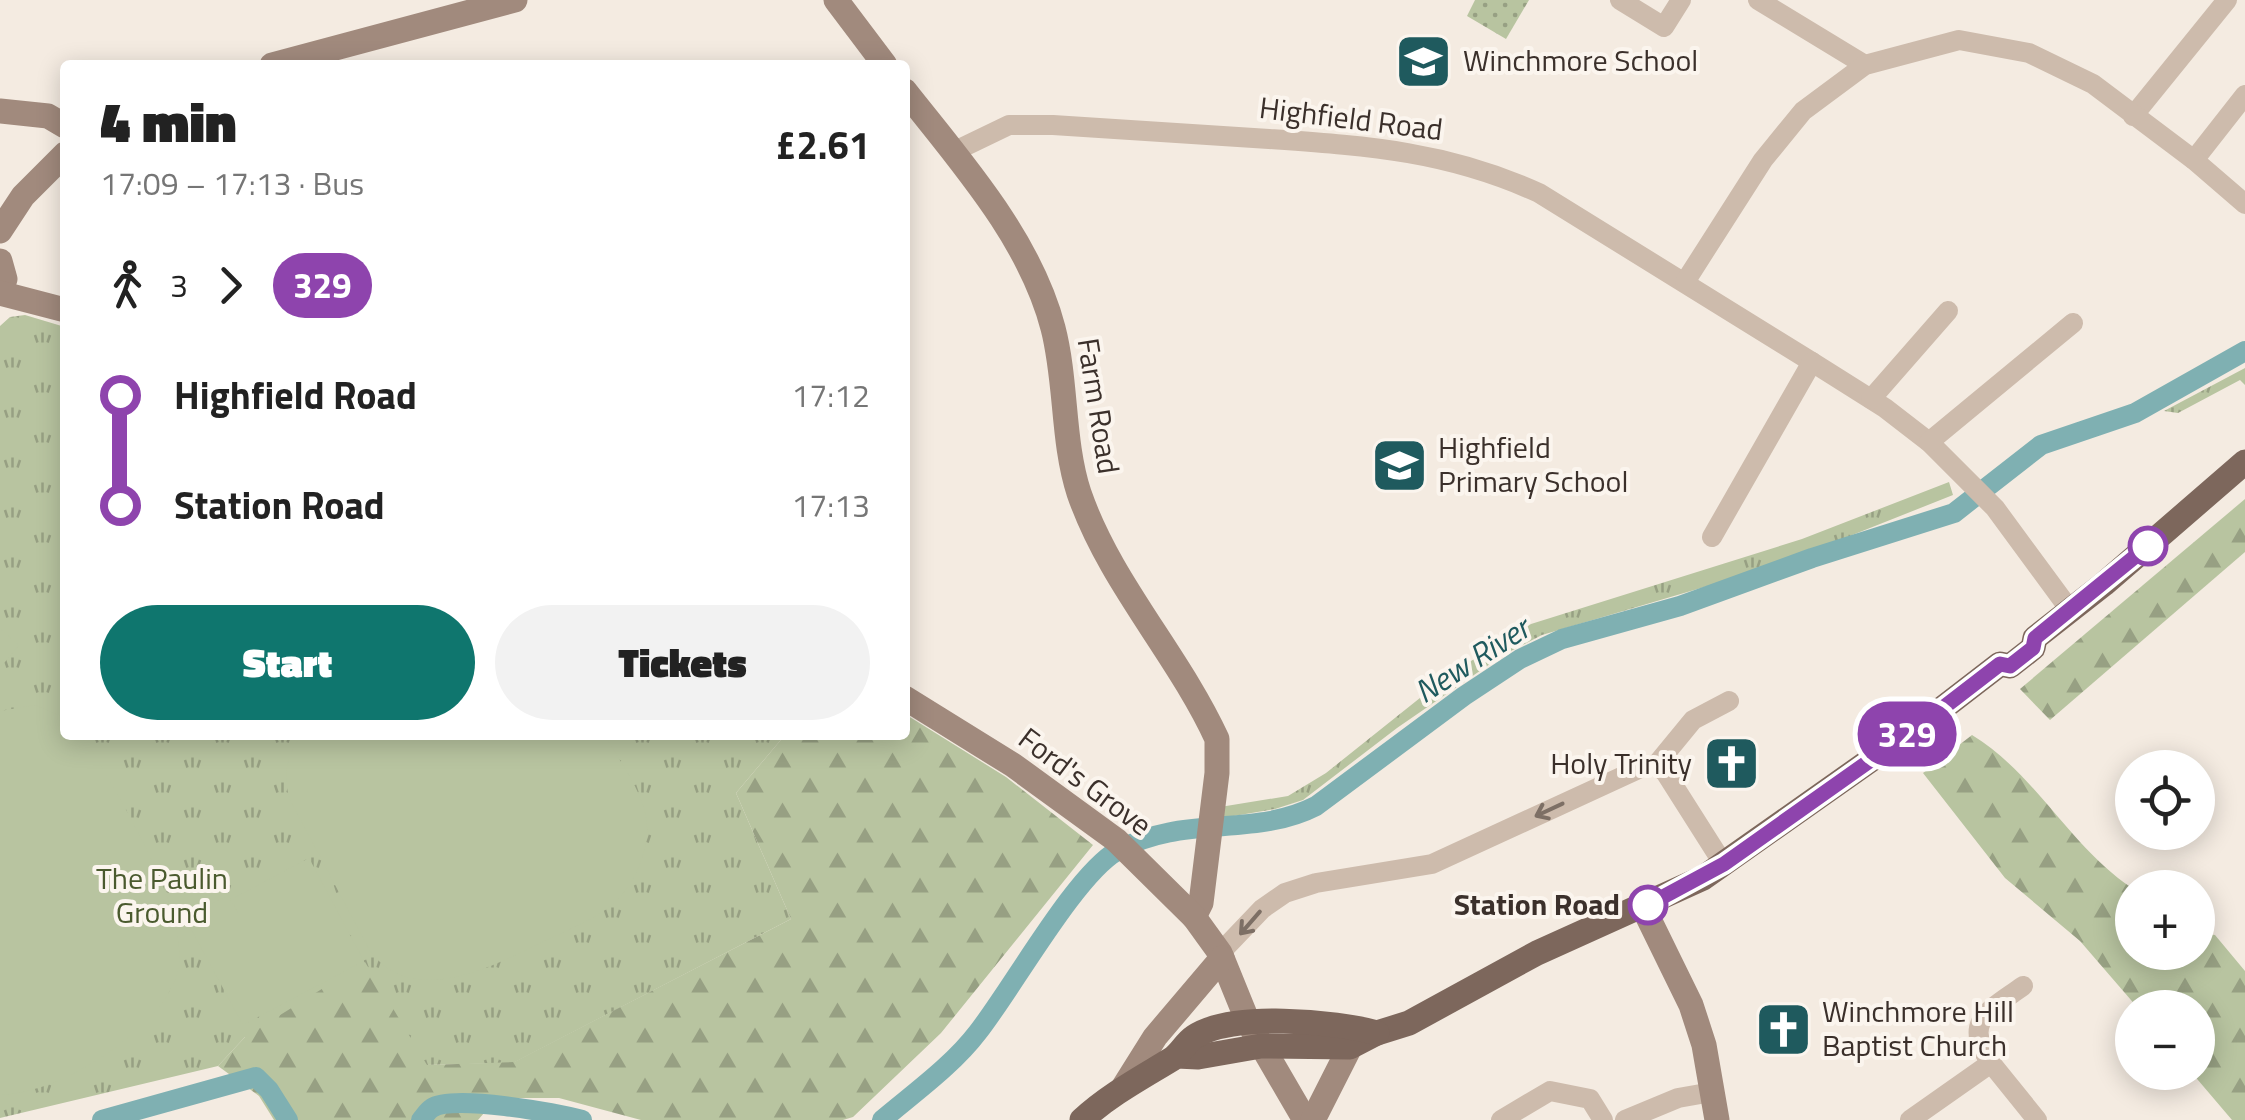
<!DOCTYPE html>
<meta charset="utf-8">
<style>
:root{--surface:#fff;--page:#f2f2f2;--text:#222;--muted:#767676;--accent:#0f766e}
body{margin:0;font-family:"Titillium Web",sans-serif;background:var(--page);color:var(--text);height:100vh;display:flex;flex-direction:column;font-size:38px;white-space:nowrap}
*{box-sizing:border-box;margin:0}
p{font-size:32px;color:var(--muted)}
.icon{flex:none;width:55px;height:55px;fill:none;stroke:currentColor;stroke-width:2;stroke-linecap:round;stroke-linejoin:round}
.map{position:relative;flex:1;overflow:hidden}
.details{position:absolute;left:60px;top:60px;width:850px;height:680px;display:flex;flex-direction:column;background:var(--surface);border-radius:10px;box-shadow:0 5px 25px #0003}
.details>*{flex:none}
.badge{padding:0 20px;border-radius:32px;font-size:35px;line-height:65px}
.buttons{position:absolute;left:2115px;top:750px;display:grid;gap:20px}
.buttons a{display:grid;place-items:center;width:100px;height:100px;border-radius:50%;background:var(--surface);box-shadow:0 5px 25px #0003;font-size:50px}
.map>.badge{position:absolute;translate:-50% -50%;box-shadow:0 0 0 5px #fff}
.legs{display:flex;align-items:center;gap:15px;height:110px;padding:0 40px;font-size:32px}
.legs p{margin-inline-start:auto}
.head{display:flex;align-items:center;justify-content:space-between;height:170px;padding:0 40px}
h1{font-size:55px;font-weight:800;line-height:75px}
.primary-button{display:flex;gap:20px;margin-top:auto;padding:20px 40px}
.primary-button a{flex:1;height:115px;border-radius:60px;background:var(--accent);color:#fff;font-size:40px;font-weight:800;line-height:115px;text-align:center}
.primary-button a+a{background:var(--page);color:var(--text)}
ul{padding:0 40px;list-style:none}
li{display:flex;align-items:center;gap:35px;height:110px;font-size:38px}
li i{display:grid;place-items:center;width:15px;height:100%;margin:0 12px;background:currentColor}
li i::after{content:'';width:25px;height:25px;margin:-12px;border:8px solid;border-radius:50%;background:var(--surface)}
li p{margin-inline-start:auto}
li:first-child i{background:linear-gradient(#0000 50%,currentColor 0)}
li:last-child i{background:linear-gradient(currentColor 50%,#0000 0)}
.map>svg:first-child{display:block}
</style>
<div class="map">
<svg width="2245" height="1120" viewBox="0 0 2245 1120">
<defs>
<pattern id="grass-tufts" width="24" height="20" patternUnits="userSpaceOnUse" patternTransform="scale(2.5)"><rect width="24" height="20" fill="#b8c4a0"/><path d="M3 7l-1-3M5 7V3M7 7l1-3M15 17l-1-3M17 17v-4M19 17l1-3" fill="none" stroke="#97a083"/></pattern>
<pattern id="forest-firs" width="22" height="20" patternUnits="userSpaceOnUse" patternTransform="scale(2.5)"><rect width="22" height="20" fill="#b8c4a0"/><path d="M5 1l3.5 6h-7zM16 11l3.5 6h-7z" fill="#97a083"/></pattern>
<pattern id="garden-dots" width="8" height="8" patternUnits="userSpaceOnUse" patternTransform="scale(2.5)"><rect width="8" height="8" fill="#b8c4a0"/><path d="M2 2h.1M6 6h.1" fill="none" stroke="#97a083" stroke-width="1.8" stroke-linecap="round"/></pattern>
</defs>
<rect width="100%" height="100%" fill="#f4ebe1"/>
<g fill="url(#grass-tufts)">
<path d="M25,315l40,12v408h720l-49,58 55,126 -278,144 -86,2 -182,-28 -27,29 -218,52v-792l10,-9z"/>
<path d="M2245,368v17l-5,-5 -62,33 -14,-2z"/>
<path d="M1949,482l4,13 -181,72 -230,68 -39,20 -106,73 -94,72 -28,9 -53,9 -2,-11 68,-11 38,-23 124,-99 81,-50 271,-85z"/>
</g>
<g fill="url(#forest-firs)">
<path d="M2245,499v53l-195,168 -30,-31z"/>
<path d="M905,714l101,63 87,68 -152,188 -88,84 -10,3h-202l-82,-22h-62l-19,22h-204l-15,-24 -41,-30 27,-29 120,-75 62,103 87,-3 277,-143 -55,-126 49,-58h120z"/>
<path d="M1972,735c64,39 99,113 160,153v64h66v-19l17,2 30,36v149h-13l-40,-47 6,-1v-64l-61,-1 -57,-66 -75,-63 -82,-105z"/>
</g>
<path fill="url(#garden-dots)" d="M1475,0h54l-23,39 -39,-23z"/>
<g fill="#b8c4a0">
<path d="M0,629l19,16 -19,23z"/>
<path d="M35,705l30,13v17h18c31,55 111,177 94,239 -8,29 -36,54 -58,71 -34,25 -76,48 -119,50v-384z"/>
<path d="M301,735h304c15,28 44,63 42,97 -1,22 -11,46 -25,63 -19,21 -46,31 -71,43 -52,25 -136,73 -181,13l-80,-151c-8,-25 -3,-43 11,-65z"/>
<path d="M309,858l55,103 -121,64 -58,-107 43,-23 10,18 -6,-14z"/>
</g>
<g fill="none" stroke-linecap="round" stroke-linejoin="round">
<g stroke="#7fb0b2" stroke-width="20">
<path d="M102,1120l154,-43 13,13 19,30"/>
<path d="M421,1120c4,-4 6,-9 11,-12 20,-14 125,5 150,12"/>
<path d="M882,1120c32,-27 71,-55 96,-88 34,-43 97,-157 139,-181 65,-37 137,-13 199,-45l148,-110 56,-37 42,-20 118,-33 132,-48 142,-45 87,-68 94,-32 110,-62"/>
</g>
<g stroke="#cdbbac" stroke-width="20">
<path d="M1620,0l44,27 17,-27"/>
<path d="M1758,0l107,65"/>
<path d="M2133,116l94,-116"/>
<path d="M953,152l56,-27h44c72,5 144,9 216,14 99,7 178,12 270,54l273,169 73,46 44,34 66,66 75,102"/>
<path d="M2194,160l51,-65"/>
<path d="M1685,282l78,-122 40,-49 62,-46 94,-25 70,13 64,31 101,76 51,44"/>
<path d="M1871,399l77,-88"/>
<path d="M1929,442l144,-119"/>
<path d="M1712,537l100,-175"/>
<path d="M1656,765l37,-45 36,-19"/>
<path d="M1220,953l42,-44 23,-16 31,-10 116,-19 211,-97 13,-2 9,7 59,93"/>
<path d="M1991,1063c-30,-42 -1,-53 32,-77"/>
<path d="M1501,1120l49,-29 40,8 13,21"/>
<path d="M1625,1120l53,-22 34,-6"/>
<path d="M1910,1120l81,-57 46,57"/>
</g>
<g stroke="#a18a7d" stroke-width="25">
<path d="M836,0l49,65"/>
<path d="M272,65l243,-65"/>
<path d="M905,91c56,71 125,148 148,237 14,54 9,113 26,165 31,90 99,161 138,246v34l-16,130 -7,14"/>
<path d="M0,111l48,5 17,10"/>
<path d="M0,231l23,-35 42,-42"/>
<path d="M0,261l5,18 -5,13"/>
<path d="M0,293l65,17"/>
<path d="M905,698l108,67 103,75 78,77 26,36 28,69 57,98"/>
<path d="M1643,907l48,98 13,40 13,75"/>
<path d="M1123,1088l32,-51 67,-79"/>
<path d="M1313,1120l37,-73"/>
</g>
<g stroke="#7d675c" stroke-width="25">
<path d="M1177,1056l21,1 63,-11 89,1 27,-14 32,-10 128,-70 166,-75 223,-157 74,-57 10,2 23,-18 2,-10 69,-54 141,-122"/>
<path d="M1082,1120c27,-25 59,-42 90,-61 9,-6 13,-16 22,-22 36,-25 142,-16 183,-4"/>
</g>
</g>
<defs><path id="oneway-shaft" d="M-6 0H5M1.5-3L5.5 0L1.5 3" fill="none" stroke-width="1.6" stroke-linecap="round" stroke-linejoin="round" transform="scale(2.5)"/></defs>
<g stroke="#7d6f65">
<use href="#oneway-shaft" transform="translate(1549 810) rotate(155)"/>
<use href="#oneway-shaft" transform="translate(1250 923) rotate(131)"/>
</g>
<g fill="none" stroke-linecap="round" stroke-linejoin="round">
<defs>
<path id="line-1" d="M1648,905l76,-41 202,-143 74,-57 10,2 23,-18 2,-10 113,-92"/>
</defs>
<use href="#line-1" stroke="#fff" stroke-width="22"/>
<use href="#line-1" stroke="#8e44ad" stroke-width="15"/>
</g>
<defs>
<symbol id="school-square" viewBox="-11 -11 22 22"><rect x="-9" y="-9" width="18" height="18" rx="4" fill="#1f5a5e" stroke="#fbf5ee"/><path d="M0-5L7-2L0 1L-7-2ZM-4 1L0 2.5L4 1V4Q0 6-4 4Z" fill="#fff"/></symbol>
<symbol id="church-square" viewBox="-11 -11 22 22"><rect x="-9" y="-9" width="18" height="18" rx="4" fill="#1f5a5e" stroke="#fbf5ee"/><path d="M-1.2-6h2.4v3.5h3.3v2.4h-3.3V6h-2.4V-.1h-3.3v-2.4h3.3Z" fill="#fff"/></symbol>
</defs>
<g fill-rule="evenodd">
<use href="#school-square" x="1392" y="30" width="63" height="63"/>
<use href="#school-square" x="1368" y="434" width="63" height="63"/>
<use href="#church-square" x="1700" y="732" width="63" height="63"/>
<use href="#church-square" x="1752" y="998" width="63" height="63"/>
</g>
<g fill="#fff" stroke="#8e44ad" stroke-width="5">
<circle cx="2148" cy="546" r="18"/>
<circle cx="1648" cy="905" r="18"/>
</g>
<g text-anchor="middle" stroke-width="8" stroke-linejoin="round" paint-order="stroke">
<g font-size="30" fill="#3b302b" stroke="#fbf5ee" text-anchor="start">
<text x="1463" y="71">Winchmore School</text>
<text x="1438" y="458">Highfield<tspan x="1438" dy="34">Primary School</tspan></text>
<text x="1692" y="774" text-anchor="end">Holy Trinity</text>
<text x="1822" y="1022">Winchmore Hill<tspan x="1822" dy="34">Baptist Church</tspan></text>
</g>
<g font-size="30" fill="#3b302b" stroke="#fbf5ee">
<text transform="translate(1351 119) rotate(7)" y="10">Highfield Road</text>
<text transform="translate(1098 406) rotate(81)" y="10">Farm Road</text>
<text transform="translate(1085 782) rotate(37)" y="10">Ford's Grove</text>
</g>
<g font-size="30" fill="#4a5a2e" stroke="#fbf5ee">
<text x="162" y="889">The Paulin<tspan x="162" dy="34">Ground</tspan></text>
</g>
<g font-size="30" font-weight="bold" fill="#3b302b" stroke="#fbf5ee" text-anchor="end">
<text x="1620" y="915">Station Road</text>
</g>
<g font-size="32" font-style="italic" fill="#1f5a5e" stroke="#fbf5ee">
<text transform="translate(1472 660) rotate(-33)" y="11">New River</text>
</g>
</g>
</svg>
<div class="buttons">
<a><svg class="icon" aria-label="locate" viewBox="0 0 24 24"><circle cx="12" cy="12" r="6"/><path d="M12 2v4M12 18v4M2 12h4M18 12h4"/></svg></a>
<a>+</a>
<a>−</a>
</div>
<b class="badge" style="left:1907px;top:734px;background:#8e44ad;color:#fff">329</b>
<section class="details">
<div class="head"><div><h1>4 min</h1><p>17:09 – 17:13 · Bus</p></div><b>£2.61</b></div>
<div class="legs"><svg class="icon" aria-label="walk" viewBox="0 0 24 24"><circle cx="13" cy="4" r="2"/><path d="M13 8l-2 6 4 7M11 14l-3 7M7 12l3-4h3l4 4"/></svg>3<svg class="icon" aria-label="forward" viewBox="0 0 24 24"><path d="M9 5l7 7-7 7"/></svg><b class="badge" style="background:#8e44ad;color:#fff">329</b></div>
<ul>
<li><i style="color:#8e44ad"></i><b>Highfield Road</b><p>17:12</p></li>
<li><i style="color:#8e44ad"></i><b>Station Road</b><p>17:13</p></li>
</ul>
<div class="primary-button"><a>Start</a><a>Tickets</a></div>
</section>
</div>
